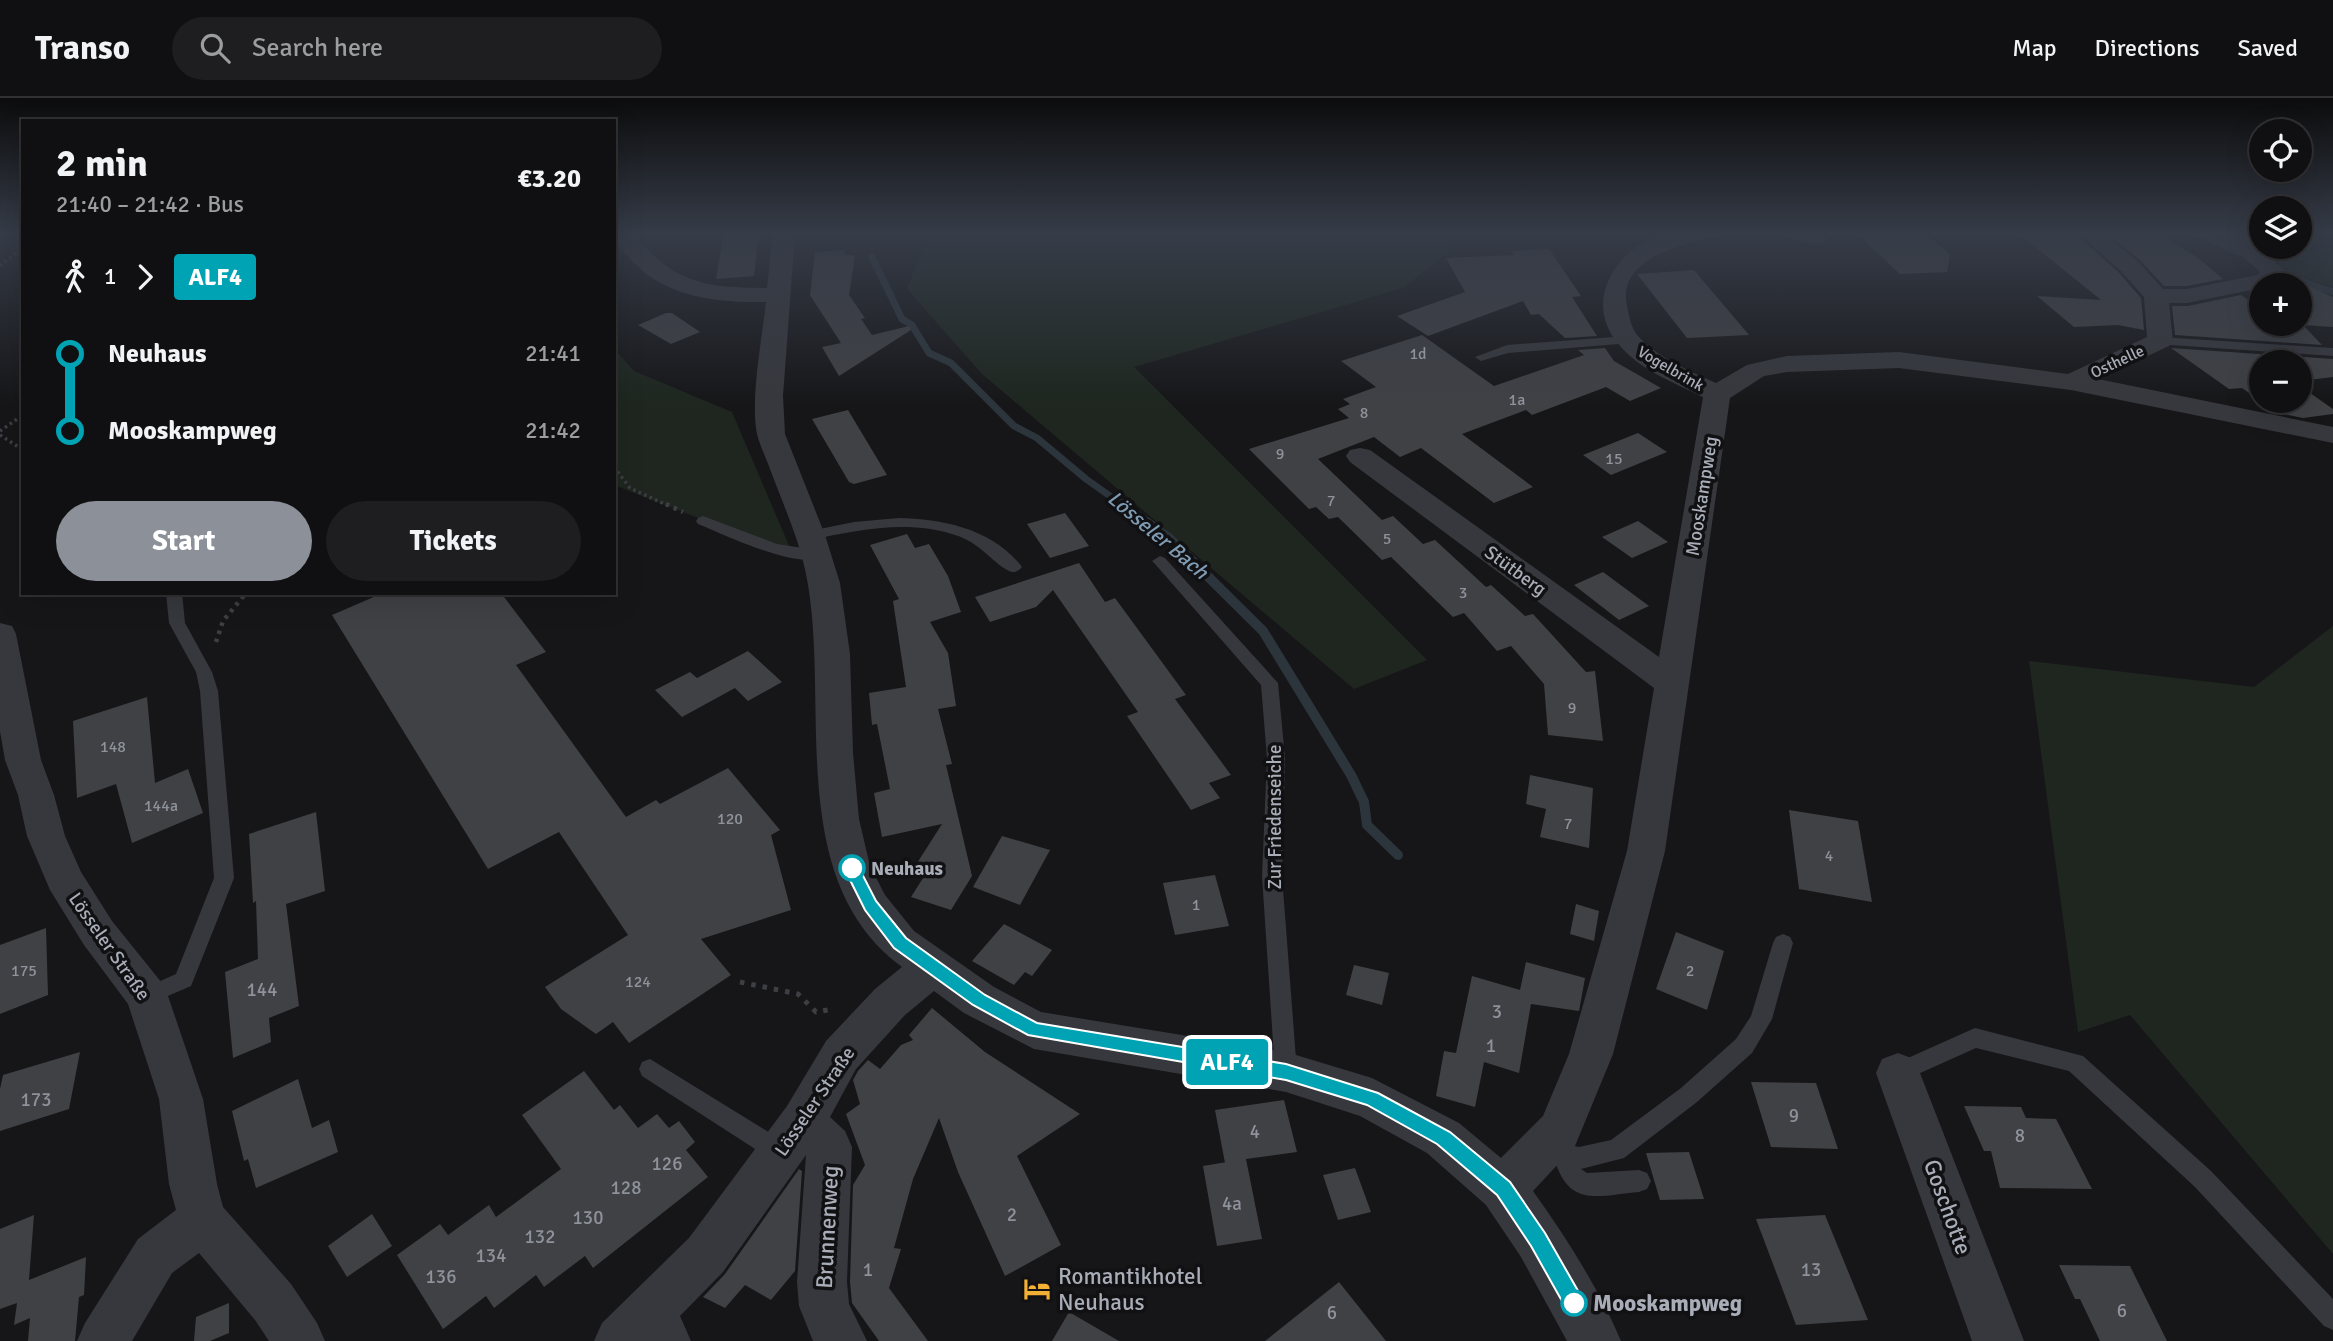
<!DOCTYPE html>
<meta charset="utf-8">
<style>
:root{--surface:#101012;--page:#1e1e20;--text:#f1f3f6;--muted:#9c9d9f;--line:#303032;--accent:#8c9099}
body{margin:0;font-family:Signika,sans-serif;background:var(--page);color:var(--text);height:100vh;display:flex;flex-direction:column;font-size:26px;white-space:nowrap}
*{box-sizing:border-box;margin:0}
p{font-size:23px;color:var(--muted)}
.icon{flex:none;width:38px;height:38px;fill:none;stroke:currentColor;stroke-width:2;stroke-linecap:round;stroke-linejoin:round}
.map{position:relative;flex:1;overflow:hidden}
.drawer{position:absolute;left:21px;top:21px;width:595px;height:476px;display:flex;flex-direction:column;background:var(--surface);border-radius:0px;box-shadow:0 7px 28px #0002,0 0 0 2px var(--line)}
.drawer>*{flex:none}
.badge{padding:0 14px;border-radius:5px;font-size:24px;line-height:46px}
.fabs{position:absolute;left:2249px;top:21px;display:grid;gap:14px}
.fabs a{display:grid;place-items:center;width:63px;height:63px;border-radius:50%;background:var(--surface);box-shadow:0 7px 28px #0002,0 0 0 2px var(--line);font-size:35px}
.map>.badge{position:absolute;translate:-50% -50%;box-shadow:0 0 0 4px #fff}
.legs{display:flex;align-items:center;gap:10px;height:77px;padding:0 35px;font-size:23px}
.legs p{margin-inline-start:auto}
.overview{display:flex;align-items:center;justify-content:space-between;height:119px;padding:0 35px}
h1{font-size:38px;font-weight:800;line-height:52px}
.primary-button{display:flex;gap:14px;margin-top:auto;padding:14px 35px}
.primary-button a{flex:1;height:80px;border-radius:42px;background:var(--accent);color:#fff;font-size:28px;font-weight:800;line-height:80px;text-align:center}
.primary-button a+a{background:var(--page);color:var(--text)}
ul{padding:0 35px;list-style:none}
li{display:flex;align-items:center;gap:24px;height:77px;font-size:26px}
li i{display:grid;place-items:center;width:10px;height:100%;margin:0 9px;background:currentColor}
li i::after{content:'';width:18px;height:18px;margin:-9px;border:5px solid;border-radius:50%;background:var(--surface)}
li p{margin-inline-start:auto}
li:first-child i{background:linear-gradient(#0000 50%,currentColor 0)}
li:last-child i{background:linear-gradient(currentColor 50%,#0000 0)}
header{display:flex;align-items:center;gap:42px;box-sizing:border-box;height:98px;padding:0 35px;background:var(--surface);border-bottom:2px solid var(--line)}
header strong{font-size:33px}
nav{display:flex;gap:38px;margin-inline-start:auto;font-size:24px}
.search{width:490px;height:63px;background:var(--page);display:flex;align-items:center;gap:18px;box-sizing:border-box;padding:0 24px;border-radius:38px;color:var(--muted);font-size:26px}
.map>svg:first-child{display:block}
</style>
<header>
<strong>Transo</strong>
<div class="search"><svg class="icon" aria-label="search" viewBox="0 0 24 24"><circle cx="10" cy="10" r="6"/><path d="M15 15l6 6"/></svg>Search here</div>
<nav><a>Map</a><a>Directions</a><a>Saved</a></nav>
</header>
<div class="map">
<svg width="2333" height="1243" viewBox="0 0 2333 1243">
<rect width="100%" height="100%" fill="#161618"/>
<g fill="#1e261f">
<path d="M929,134h545l-71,56 -269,79 293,293 -73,29 -372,-315 -75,-85z"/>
<path d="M2300,134h33v55l-56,-17 1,-14 -15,-9h37z"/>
<path d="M614,251l20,22 98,41 61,143 -179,-70z"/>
<path d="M2333,528v628l-203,-239 -52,17 -49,-371 225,26z"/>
</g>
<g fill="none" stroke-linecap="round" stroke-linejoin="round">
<g stroke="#2c353c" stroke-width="7">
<path d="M2197,134l41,20"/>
<path d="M872,159l30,62 10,6 17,28 22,10 63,63 23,12 49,41 38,27"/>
<path d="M2286,178l47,16"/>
</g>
<path stroke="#2c353c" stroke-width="10" d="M1121,406l48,34 94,93 88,144 13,27 3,23 31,30"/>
</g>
<g fill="#404145">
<path d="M724,134h35l-5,44 -38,3z"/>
<path d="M1855,134h68l27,22 -3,18 -47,2z"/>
<path d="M2017,134h57l45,41 22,25 3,32 -26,-5 -44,2 -37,-31 64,4z"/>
<path d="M2106,134h51l41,26 25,21 -36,7h-23l-25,-27z"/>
<path d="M1549,151l32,47 -9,1 25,39 -32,2 -26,-24 -8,1 -8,-14 -95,35 -31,-20 68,-24 -19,-34 68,-3 -2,-4z"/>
<path d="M845,152l-1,4 11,2 -6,39 16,23 -4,1 11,16 37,-9 2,4 -72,46 -17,-29 19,-4 -31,-48 5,-43z"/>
<path d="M1694,172l55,65 -62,3 -50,-64z"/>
<path d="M2300,184l33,15v30l-30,-2 19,20 -147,-10 -3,-29h16l53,-11 7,5 13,1v23h39z"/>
<path d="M666,215h6l28,19 -29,12 -33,-19z"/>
<path d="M1422,237l72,51 90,-31 -6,-5 27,-2 9,13 47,27 -31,13 -24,-14 -74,28 -6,-5 -64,24 71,53 -39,16 -73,-55 -21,9 -26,-20 -56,22 64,61 11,-4 30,28 12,-4 51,47 5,-2 34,31 8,-2 53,58 9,-1 8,70 -55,-6 -4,-51 -33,-38 -14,5 -33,-38 -11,4 -62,-60 -9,3 -44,-43 -9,2 -13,-12 -7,2 -60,-60 100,-31 -11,-9 12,-5 -7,-5 33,-12 -35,-26z"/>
<path d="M2171,250l162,11v18l-33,4v-19h-39v39h39v-15l33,23v5l-30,4 -25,-5 -36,-25 -13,1z"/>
<path d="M848,312l39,65 -33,9 -5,-2 -37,-63z"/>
<path d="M1638,335l29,19 -56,23 -28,-20z"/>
<path d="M1065,415l24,33 -39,12 -23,-34z"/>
<path d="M1638,423l30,21 -36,16 -30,-21z"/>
<path d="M907,436l8,14 14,-4 19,32 13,36 -31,10 18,31 8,53 -18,3 14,55 -6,1 26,111 -21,34 -40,-13 14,-22 -13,-4 30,-47 -60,13 -8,-44 16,-4 -13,-65 -5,1 -3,-32 37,-6 -13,-86 6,-2 -29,-54z"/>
<path d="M1079,465l26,39 10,-4 71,97 -11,4 56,76 -22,8 11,15 -29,12 -64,-94 11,-4 -85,-122 -17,17 -46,15 -15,-25z"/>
<path d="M1603,474l46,34 -30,14 -45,-35z"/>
<path d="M383,495h118l45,59 -30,13 110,152 30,-17 4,4 68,-36 52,62 -9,5 20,75 -90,29 30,36 -102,68 -16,-21 -17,12 -35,-25 -16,-22 83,-52 -69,-103 -71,37 -156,-254z"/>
<path d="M748,553l34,31 -34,19 -13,-13 -53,29 -27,-27 35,-18 7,6z"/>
<path d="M147,599l8,86 33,-14 15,44 -71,30 -16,-59 -39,14 -4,-77z"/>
<path d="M1530,677l63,13 -4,60 -49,-11 6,-28 -20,-5z"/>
<path d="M1789,712l69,11 14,81 -73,-13z"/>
<path d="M316,714l9,79 -39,13 13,102 -30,12 2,24 -38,16 -8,-86 33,-13 -2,-58 -3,2 -4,-69z"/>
<path d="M1002,738l48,14 -30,55 -47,-18z"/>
<path d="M1215,777l14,51 -54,9 -12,-52z"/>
<path d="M1576,806l23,7 -5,30 -24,-7z"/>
<path d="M1004,826l48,26 -20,26 -7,-4 -11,13 -42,-24z"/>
<path d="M46,830l2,67 -48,19v-69z"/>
<path d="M1676,834l48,19 -17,59 -51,-21z"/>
<path d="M1526,864l59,16 -6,33 -48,-7 -12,69 -35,-11 -9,45 -39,-11 8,-45 12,2 16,-77 48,14z"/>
<path d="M1354,867l35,8 -7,32 -36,-10z"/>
<path d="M932,910l53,44 95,62 -63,42 44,89 -56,31 -47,-104 -19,-54 -26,61 -19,69 7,1 -12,39 39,53h-49l-27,-38 -2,-21 3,-97 12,-20 -19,-51 14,-10 -7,-24 5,-9 10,-11 12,9 21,-24 12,-5 -4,-5z"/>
<path d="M80,954l-11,57 -69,22v-42l3,-14z"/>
<path d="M584,973l30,39 6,-5 18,23 19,-14 12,14 10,-7 16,21 -9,8 22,27 -115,91 -8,-12 -41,31 -8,-12 -42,33 -8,-12 -43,33 -46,-74 43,-31 8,11 41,-30 7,12 65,-48 -39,-54z"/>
<path d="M298,981l14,49 17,-8 9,32 -82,36 -8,-29 -4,2 -12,-50z"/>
<path d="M1751,984l65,1 22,66 -67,-2z"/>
<path d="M1284,1002l13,52 -51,7 16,80 -45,7 -14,-80 24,-4 -2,1 -10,-53z"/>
<path d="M1964,1008l57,1 5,11 30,1 36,70 -92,-1 -9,-37h-7z"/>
<path d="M1689,1054l15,47 -44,1 -14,-47z"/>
<path d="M1355,1070l16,44 -33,8 -15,-45z"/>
<path d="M799,1071l3,2 -7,100 -24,29 -26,-15 -20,23 -22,-11 22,-23z"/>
<path d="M372,1116l20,32 -45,31 -19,-31z"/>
<path d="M34,1117l-5,65 57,-23 -2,38 -5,2 -4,44h-47l2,-23 -16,7 3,-22 -17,6v-80z"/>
<path d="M1825,1117l43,105 -72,5 -40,-106z"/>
<path d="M2059,1167l71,1 37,75h-67l-20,-42h-5z"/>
<path d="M1339,1184l47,59h-121z"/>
<path d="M229,1205v30l-19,8h-16l2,-24z"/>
<path d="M1069,1214l50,29h-67z"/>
</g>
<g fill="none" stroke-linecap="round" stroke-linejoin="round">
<g stroke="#3d3f44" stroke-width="3.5" stroke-dasharray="2.5 3.5" stroke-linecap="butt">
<path d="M0,168l23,-19"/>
<path d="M0,333l23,-16"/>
<path d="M0,337l23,15"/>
<path d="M614,369l16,21 39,18"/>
</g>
<g stroke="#3d3f44" stroke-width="4.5" stroke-dasharray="3.5 5" stroke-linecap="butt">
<path d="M666,406l17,8"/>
<path d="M216,544l7,-21 23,-28"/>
</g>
<path stroke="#3d3f44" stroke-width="5" stroke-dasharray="4.5 7" stroke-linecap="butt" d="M740,884l58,12 18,18 17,-3"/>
<g fill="#37383d" fill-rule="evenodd">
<path d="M1627,238l4,1v6l-123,10 -27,8 -6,-4 32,-12z"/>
<path d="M2160,239l173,11v8l-177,-12 -2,-3z"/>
<path d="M703,418l74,28 39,6 8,5c-18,19 -104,-22 -126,-31l-2,-3 2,-3z"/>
<path d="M899,420c44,1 94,11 123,49l-3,3c-4,2 -5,3 -10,1 -19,-10 -28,-28 -54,-36 -47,-16 -98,-5 -145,5l-8,-5 3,-3 49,-10z"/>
<path d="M1160,458l5,2 113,125 7,75 -3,118 15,196 -3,7 -8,3 -8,-3 -3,-7 -13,-196 5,-118 -6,-73 -106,-121 -3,-3z"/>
<path d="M166,495h16l3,30 27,49 6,19 16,187 -43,108 -44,19 -7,-3 -4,-6 4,-6 36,-16 38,-96 -14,-187 -4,-19 -27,-49z"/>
<path d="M1783,836l7,3 3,6 -21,76 -20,34 -55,49 -73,56 -43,11 6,4 52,-3 8,3 4,8 -4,8 -8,3c-38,3 -68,16 -83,-28l-19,-5 -4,-8 4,-8 8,-3 34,7 32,-7 70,-52 55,-49 15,-23 22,-73 3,-6z"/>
<path d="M1975,930l108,28 128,115 122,128v31l-9,-4 -129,-139 -126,-116 -93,-23 -78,35 -8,-3 -3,-7 3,-7z"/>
<path d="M650,961l138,85 4,8 -4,8 -8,3 -8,-3 -130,-84 -3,-7 3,-7z"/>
</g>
<g fill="#37383d" fill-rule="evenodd">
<path d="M614,134h18c41,50 68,55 130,56h5l6,-56h22l-12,164 2,38 40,101 15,48 10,71 3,99 6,66 11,47 15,29 29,36 80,56 47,25 245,40 86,26 87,45 42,35 42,-42 26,-62 58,-203 27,-163 -304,-226 -4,-6 4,-6 10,-2 10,2 289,207 44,-260c-28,-14 -61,-26 -82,-50 -43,-46 -2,-106 53,-115 13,-2 29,0 43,0l-3,5c-33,8 -97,21 -87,69 2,10 4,22 11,30 20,22 52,35 78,47l31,-18 40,-9 112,-4 169,22 79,-37 -3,-40 -23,-26 -44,-39h25l35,29 26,28h24l71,-14 2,-3 -45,-40h26l15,10 29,30 -11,13h-13v3l-74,15h-18l4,38 -4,5 -71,33 235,48v16l-262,-53 -172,-22 -112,4 -23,4 -34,22 -65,453 -52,203 -38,92 -42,45c33,46 66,98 88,150h-54l-46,-84 -35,-52 -59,-52 -67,-37 -74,-24 -252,-43 -70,-36 -30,-22 -29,24 -49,54 -26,48 15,14 7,16 -5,135 2,22 18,37h-54l-14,-35 -2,-24 9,-127 -83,117 -43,44 11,25h-97l8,-18 87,-85 98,-132 39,-65 49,-52 27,-22c-117,-86 -73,-258 -94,-382 -6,-40 -24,-78 -38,-116 -4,-11 -10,-23 -13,-35 -7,-35 5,-95 9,-132 -51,1 -105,-5 -139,-47 -6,-7 -13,-13 -13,-23z"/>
<path d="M1780,134h41l7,6 -3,5 -8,2 -34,-8z"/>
<path d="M0,525l12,3 4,8 25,126 13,35 11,41 16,36 31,49 50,62 6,13 35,103 14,85 6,23 68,77 26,39 8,18h-56l-14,-21 -56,-67 -27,20 -40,68h-55l8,-18 53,-84 38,-29 -7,-26 -10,-85 -31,-95 -44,-59 -34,-55 -23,-54 -9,-41 -13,-35 -5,-29z"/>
<path d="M1898,955l16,6 6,14 104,268h-52l-96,-268 6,-14z"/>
</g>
</g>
<linearGradient id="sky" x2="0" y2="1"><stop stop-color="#0c0c0d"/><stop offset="0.44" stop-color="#363c48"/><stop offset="1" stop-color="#363c48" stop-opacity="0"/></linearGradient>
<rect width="2333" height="308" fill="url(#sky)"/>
<path fill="#00a3b4" stroke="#fff" stroke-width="2" d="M852,764l5,2 19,37 30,37 79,57 52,28 249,41 92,29 72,39 60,50 35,51 36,63 3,7 -3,7 -7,3 -7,-3 -36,-64 -34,-51 -60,-51 -70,-39 -81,-25 -258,-45 -55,-30 -79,-57 -29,-38 -21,-42z"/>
<defs>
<symbol id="hotel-bare" viewBox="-9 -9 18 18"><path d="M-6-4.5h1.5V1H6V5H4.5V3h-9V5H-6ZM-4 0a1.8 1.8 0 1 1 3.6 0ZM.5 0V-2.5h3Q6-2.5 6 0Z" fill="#f2b134" stroke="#111113" stroke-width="2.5" paint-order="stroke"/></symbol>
</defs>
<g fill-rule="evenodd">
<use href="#hotel-bare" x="1018" y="1172" width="38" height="38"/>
</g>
<g fill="#fff" stroke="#00a3b4" stroke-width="3.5">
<circle cx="852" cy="770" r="12"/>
<circle cx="1574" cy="1205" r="12"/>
</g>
<g text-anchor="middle" stroke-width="7" stroke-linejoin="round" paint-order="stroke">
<g font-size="16" fill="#8e929b">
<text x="1418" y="261">1d</text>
<text x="1517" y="307">1a</text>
<text x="1364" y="320">8</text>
<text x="1280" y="361">9</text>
<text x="1614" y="366">15</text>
<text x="1331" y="408">7</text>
<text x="1387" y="446">5</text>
<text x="1463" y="500">3</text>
<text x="1572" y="615">9</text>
<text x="113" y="654">148</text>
<text x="161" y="713">144a</text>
<text x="730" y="726">120</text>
<text x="1568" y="731">7</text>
<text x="1829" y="763">4</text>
<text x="1196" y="812">1</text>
<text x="24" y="878">175</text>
<text x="1690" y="878">2</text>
<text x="638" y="889">124</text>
</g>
<g font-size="16" fill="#a8adb8" stroke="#111113">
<text transform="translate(2117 263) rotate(-25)" y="6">Osthelle</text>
<text transform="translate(1671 270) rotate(30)" y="6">Vogelbrink</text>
</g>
<g font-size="19" fill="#a8adb8" stroke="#111113">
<text transform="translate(1701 398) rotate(-81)" y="7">Mooskampweg</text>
<text transform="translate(1516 472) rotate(36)" y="7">Stütberg</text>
<text transform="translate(1274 719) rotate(-90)" y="7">Zur Friedenseiche</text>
<text transform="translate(110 848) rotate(55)" y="7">Lösseler Straße</text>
<text transform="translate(814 1003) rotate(-56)" y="7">Lösseler Straße</text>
</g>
<g font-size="19" font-weight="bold" fill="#a8adb8" stroke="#111113" text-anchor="start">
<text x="871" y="777">Neuhaus</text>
</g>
<g font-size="19" fill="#8e929b">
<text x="262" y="898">144</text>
<text x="1497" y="920">3</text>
<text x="1491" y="954">1</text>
<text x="36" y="1008">173</text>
<text x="1794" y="1024">9</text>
<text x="1255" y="1040">4</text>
<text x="2020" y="1044">8</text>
<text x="667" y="1072">126</text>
<text x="626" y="1096">128</text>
<text x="1232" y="1112">4a</text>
<text x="1012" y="1123">2</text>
<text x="588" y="1126">130</text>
<text x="540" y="1145">132</text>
<text x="491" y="1164">134</text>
<text x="868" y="1178">1</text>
<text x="1811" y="1178">13</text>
<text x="441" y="1185">136</text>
<text x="2122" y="1219">6</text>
<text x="1332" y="1221">6</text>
</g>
<g font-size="21" font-style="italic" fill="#7f9bb3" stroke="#111113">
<text transform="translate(1158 437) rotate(40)" y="7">Lösseler Bach</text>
</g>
<g font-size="23" fill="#a8adb8" stroke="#111113">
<text transform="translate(1948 1109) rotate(70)" y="8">Goschotte</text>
<text transform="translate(827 1129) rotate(-87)" y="8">Brunnenweg</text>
</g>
<g font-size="23" fill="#a8adb8" stroke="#111113" text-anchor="start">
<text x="1058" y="1186">Romantikhotel<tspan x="1058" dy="26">Neuhaus</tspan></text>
</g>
<g font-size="23" font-weight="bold" fill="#a8adb8" stroke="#111113" text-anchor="start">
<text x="1593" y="1213">Mooskampweg</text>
</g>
</g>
</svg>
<div class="fabs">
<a><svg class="icon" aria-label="locate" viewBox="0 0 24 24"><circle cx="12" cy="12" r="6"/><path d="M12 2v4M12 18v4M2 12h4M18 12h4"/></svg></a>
<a><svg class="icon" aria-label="layers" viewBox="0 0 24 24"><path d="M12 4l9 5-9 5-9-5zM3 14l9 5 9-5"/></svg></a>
<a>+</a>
<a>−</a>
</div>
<b class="badge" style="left:1227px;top:964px;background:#00a3b4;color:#fff">ALF4</b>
<section class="drawer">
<div class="overview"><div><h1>2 min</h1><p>21:40 – 21:42 · Bus</p></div><b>€3.20</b></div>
<div class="legs"><svg class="icon" aria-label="walk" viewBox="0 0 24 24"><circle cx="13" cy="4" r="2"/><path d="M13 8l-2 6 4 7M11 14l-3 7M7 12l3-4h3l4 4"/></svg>1<svg class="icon" aria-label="forward" viewBox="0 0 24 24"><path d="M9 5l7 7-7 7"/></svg><b class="badge" style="background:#00a3b4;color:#fff">ALF4</b></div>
<ul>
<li><i style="color:#00a3b4"></i><b>Neuhaus</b><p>21:41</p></li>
<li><i style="color:#00a3b4"></i><b>Mooskampweg</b><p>21:42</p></li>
</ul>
<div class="primary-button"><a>Start</a><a>Tickets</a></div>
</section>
</div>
